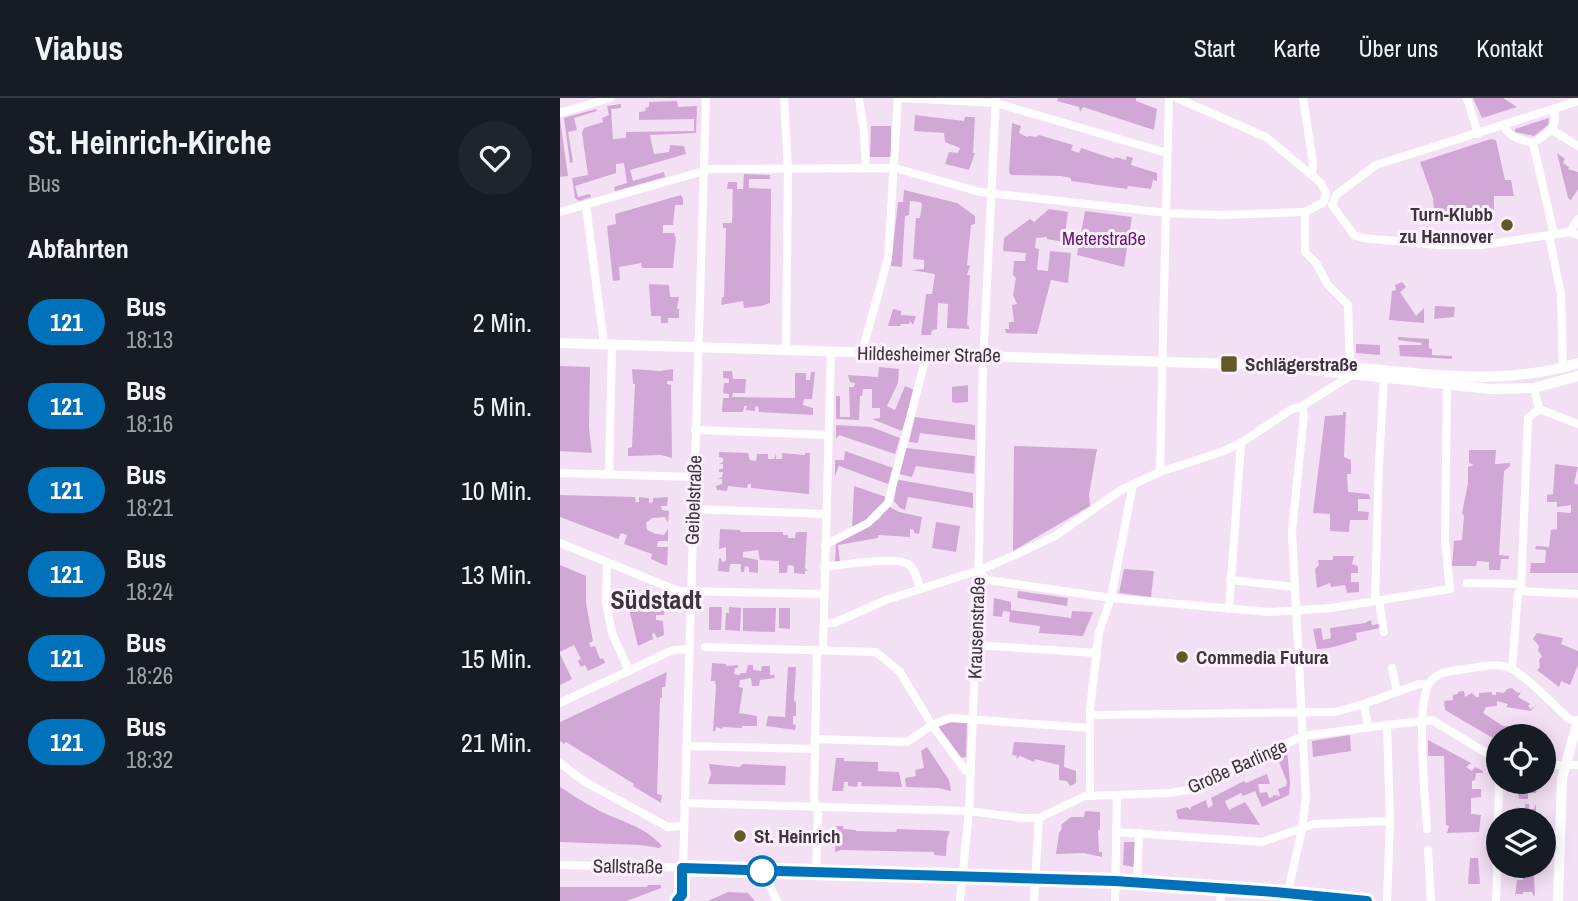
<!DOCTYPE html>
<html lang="de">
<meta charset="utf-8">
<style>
:root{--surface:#171b24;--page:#20242c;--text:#f1f3f6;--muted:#9ea1a6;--line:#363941}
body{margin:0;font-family:"Archivo Narrow",sans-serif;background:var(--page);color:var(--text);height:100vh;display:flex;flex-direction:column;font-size:26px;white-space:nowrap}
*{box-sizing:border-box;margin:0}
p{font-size:23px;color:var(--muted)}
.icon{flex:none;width:38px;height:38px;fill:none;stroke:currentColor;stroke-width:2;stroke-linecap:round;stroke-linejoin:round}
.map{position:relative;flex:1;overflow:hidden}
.panel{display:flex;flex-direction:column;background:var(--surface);width:560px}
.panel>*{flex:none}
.badge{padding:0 14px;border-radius:23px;font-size:24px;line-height:46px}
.tools{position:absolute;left:926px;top:626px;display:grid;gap:14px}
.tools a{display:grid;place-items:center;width:70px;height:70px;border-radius:50%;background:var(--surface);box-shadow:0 4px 18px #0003;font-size:35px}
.map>.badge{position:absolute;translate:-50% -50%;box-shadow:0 0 0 4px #fff}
h2{padding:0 28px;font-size:26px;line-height:63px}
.round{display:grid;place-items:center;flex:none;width:74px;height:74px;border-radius:37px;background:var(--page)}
.head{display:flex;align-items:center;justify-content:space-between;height:119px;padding:0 28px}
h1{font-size:33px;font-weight:800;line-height:52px}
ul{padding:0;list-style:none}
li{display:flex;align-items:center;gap:21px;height:84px;padding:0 28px}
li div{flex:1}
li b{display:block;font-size:26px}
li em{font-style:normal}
li .badge{min-width:77px;font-weight:700;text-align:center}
header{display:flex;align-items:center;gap:42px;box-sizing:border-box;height:98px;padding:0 35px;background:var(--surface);border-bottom:2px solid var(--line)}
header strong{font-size:33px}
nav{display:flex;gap:38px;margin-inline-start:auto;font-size:24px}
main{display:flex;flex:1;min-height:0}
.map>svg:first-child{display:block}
</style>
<header>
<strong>Viabus</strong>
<nav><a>Start</a><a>Karte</a><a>Über uns</a><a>Kontakt</a></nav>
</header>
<main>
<section class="panel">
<div class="head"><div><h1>St. Heinrich-Kirche</h1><p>Bus</p></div><a class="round"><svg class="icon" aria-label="heart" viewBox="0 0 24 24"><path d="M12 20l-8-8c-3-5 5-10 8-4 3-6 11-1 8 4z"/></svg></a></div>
<h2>Abfahrten</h2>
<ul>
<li><span class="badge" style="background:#0072bc;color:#fff">121</span><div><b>Bus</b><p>18:13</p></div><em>2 Min.</em></li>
<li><span class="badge" style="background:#0072bc;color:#fff">121</span><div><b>Bus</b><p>18:16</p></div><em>5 Min.</em></li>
<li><span class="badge" style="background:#0072bc;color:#fff">121</span><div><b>Bus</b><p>18:21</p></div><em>10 Min.</em></li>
<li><span class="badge" style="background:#0072bc;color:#fff">121</span><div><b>Bus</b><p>18:24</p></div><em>13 Min.</em></li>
<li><span class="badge" style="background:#0072bc;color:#fff">121</span><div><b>Bus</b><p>18:26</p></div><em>15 Min.</em></li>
<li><span class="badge" style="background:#0072bc;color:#fff">121</span><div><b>Bus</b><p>18:32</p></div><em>21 Min.</em></li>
</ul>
</section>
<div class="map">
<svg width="1018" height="803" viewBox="0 0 1018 803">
<rect width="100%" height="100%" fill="#f4e0f5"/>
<g fill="#d1a7d5">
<path d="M498,0h78v3l21,8 -3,21 -71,-23 -3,5 -1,-5 -22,-6z"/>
<path d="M913,0h30l14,9 -35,11z"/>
<path d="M117,3l1,6 19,-1 -1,27 -46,2 4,19 15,-2 1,-7 14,1 2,8 -56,16 3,11 31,-9 1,5 -50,14 -1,-4 13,-4 -3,-20 -8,1v9l-41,13 3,11 12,-3 1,3 -12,4 -4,-3 -3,-20 16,-3 -6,-42 2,-5 19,-6 -1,-4 7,-3 -2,-9 14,-2v4l-10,1 2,30 13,-1v-6l68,-1v-12l-55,1v-8l7,-1 -1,-3 4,-1v-5z"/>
<path d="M36,11l1,2 -23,7 3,12 -9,2 5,30 -3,1 -6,-45z"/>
<path d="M355,17l49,6 1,-4h10l-2,36h2l-6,17 -24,-6 4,-12 9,1 2,-5 -15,-6 -1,-9 -30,-2z"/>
<path d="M989,20l-1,7 -14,11 -19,-4v-3z"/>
<path d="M0,21l8,57 -8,1z"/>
<path d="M452,25l9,3 -2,7 8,4 2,-1 7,1 3,-2 34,10 -2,5 8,3 2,-5 33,11 1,-2 11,3 1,-4 6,2 -2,7 26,8v8l-4,-1 -2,9 -23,-3 -1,3 -56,-8v-3l-10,-2 -50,-1 -2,-3z"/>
<path d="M311,28h20v31h-21z"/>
<path d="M931,41l5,1 9,40h6l3,16h-20v14l-60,1 -1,-13 -13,-36z"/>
<path d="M997,55l8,6 -2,4 6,4 -1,2 10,3v17l-7,11 -3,-2z"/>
<path d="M184,76l26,1v4h-21v9l22,1 -1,114 -9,3 -17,2 -1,-7 -22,4 1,-8h2l2,-69h-3v-5h9c1,-12 0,-24 1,-34h-6l1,-7h9v7h6z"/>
<path d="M344,92l53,13 18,13v8l-4,1 -4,40 3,1 -3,9h3l-3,50 2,1v3l-22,-1 1,-24 -10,-1 -1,26 -5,1 -1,5h-10l5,-41h6l3,-20 -24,-4 13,-1v-9l-11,-1 3,-41h4l2,-14 -2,-2 -10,-1 -1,14 -4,1 -3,51 -11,-1 7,-64h5z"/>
<path d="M121,97l2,4v6h-8l-2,20h-10v8h11l2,5 -3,30h-31l-1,-5 -22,4 1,13 -7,1 -6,-55 9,-2 -1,-10z"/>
<path d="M489,111l19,3 -4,30 -17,-3v-2l-11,1 -1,10 4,1 -2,21 11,1 2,-20 21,2 -3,30 -17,-3 -14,54 -31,-1 -1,-4h4v-7h5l-2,-17 5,-1 -4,-9 3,-17 -3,-3 1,-14h11l1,-8 -23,-2 1,-13 26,-19 4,3z"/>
<path d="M525,113l47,6 -8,50 -47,-12z"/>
<path d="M842,184l4,5 -6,5 16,24 8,-8v15l-35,-3 3,-29 4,-1 -1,-5z"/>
<path d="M89,186l20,1 1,12h9l-2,12h2v9h-11v5h-7v-7h-10z"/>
<path d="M875,208l20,1 -1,10 -20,2z"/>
<path d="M333,211l8,2v4l15,1 -3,9 -3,-4 -1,3h-8l-1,2h-12z"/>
<path d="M838,239l31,2v9l3,1v6l20,1v3l-52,-3 -1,-11h22l1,-2 -24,-3z"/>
<path d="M796,246l24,1v10l-24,-2z"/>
<path d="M0,268l30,1 -1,61 3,25 -32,-2z"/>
<path d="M319,269l20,2 -1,14 -11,23 8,4 10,-24 9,4 -12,41 -30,-12 8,-1v-10h-8v-19h-9l-1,7h-2l-1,24 -23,-1v-23h4v21h10l-1,-30h5l1,-4 -5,-1 -2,-7 30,2z"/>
<path d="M72,271l28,2 13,-2v12h-6v3l4,1 1,73 -11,-3 -33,1v-8l4,-1 3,-63h-2z"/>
<path d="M163,273h9l1,8h13l-1,14h-12l-1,4 63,1v-25h11v7h4l1,-8h4l-3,27h-8l-1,6 10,3v7l-54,-3 -1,-6 -3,1v4l-9,-1 1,-4h-3l-1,6h-21l1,-14h6v-4l-6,-1 1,-10h5v-4l-6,-1z"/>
<path d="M408,287v17l-13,1 -3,-1v-15z"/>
<path d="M783,314h3l-2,45 7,3v14h-4l1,18 21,2 1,5h-12v12l11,1 -1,8h-18l-1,12 -19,-1v-17l-17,-1 12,-97 18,-1z"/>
<path d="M355,319l60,8v15l-55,-7 -2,10 -9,-1z"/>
<path d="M276,327l35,2 29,11 -5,16 -56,-19 -3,4z"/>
<path d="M454,348l83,3 -8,46 1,11 -77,45z"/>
<path d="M346,350l69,8 -1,18 -58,-8 -4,11 -13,-3z"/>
<path d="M909,352h27l-1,14 15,-1v3l-6,5 -5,84 10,1v3h-8l-1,11h-11v-8l-12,-1 -1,5h-24l2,-25 8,-1 2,-24 -2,-3 6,-30v-16l6,-2 -5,-2z"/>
<path d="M285,353l48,17 -5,16 -49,-18 -4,10v-16h9z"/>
<path d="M159,354l29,1 2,7 6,1 1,-7h11v5h6l2,-5v5h6v-6l23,2v-2h5l-1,41 -58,-6v-4h-3l-1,4 -19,-2 -1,5 -10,-1 -1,-4 6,-2v-5h-4l4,-2 1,-5h-4v-3h4v-5h-4l4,-2v-4l-4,-1z"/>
<path d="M995,366l23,3 -4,16 3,2 1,-2v90h-48l1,-10h14l1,-13 -11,-1 1,-3 13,1 2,-17 6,-1v-17l14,1v-8l-14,2v-5h-10v-7l6,-1z"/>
<path d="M340,382l73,13v15l-65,-11 -3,13 -5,-2 -6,-7 3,-20z"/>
<path d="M294,388l32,11 2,6 -36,28z"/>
<path d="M0,397l75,2 1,5h3v-5l10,1v5l4,-1v-4l15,-1 -1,9h-6l1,4 7,1 -1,12 -3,-6 -13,1 -6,5 1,7 9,4 8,1 4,-6v12h-10l-1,6h11l-1,19 -16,-7 1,-5 -28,-10 3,-9 -6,-2 -3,6 -58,-22z"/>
<path d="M328,408l11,6 23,5 -3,17 -5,-1v-3l-4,-1v8l-32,-2v3l-40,7 2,17h-5l1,-20 43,-23z"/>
<path d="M376,424l24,4 -4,26 -24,-4z"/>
<path d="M160,431l20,1 1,2h42v3h5v3h7l1,-6h11l-2,36 3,3h-3v3l-11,-1v-7l-6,-1 -1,8h-8v-12l-19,-1 -2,-10 -15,2v5l15,3v13l-9,-1v-5l-4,-1 -1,6h-3v-8h-11l-1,8 -11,-1 1,-13h2l1,4 4,-1v-14l-7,2z"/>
<path d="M773,458h21l-2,8 6,2v7h-7v9h8v10l-12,1 -2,-8 -14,2 -1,-4 -13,5 -2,-19 4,-4 -1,-5h15z"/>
<path d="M0,467l26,11v27l7,38 -4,2 2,4 4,-1 5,13 3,-1 2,5 -17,8 -3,-6 -4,2 -3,-6 3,-2 -7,-14 -14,7z"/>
<path d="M564,471l30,2 -3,26 -32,-4z"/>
<path d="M65,492l27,13 5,-1 1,-3 8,3 -2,13h-8v5l7,1 1,14 -7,3 -3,-5 -2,1 1,5 -15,7 -10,-41h-2z"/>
<path d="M458,493l50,7 -1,8 -50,-8z"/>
<path d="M434,500l17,4v8l60,8 1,-7 21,1 -10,24 -44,-3 1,-7 -31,-4 1,-10 -7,-1 -1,6 -9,-1z"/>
<path d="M149,509h13l-1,23h-12z"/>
<path d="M169,509l12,1 -1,23 -15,-1 1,-17h3z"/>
<path d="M183,510h33l-1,24 -32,-1z"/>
<path d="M219,510h11v21l-11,-1z"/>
<path d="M811,522l1,5 7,-1 1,4 -24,5 1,7c-13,4 -27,9 -40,9l-4,-20 8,-1 2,12 8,-2 -1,-10 35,-5z"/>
<path d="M977,535l26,5 -2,6 17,7v14l-8,20 -9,-4 -2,6 -22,-17 3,-3 -1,-7 3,-4 -4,-5 1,-5 -6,-7z"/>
<path d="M0,556l12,25 -12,6z"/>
<path d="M152,565l14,1v2l12,-1v3h-3l-1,6 5,1 2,-2h5l2,-8h5v5l8,1 1,-5h8v9h4l1,3 -15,2 -1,6h-7l-1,-8 -11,2 -1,7 4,1 -4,25 18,3v10h-15v2l-19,-1 -1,2 -6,-2 -1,4h-2l3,-44 -1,-6h-4z"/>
<path d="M228,569h8l-2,34 2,1v14h-3v8l3,1 -1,5 -29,-4 2,-10 17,1z"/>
<path d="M107,574l-2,15h-3v11h-2l-3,96 5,1 -1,8 -28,-17 1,-2 -68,-42 -2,2 -4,-3v-19z"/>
<path d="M952,590l6,5 3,-1 -3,5 12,7 -2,2 3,3 5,-4 -5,6 -25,-4 2,-3 -11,-3v5l-11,1 -3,6 20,13 21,2v4h-6l-1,5h-19l-2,3 -51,-30 -1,-9 9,-1v-5l5,-1v-2l6,-1 1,6 7,-4 4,4h3v-4l13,-1v3h4v-3l8,1 3,-4z"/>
<path d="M390,621h17l-1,38 -7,1 -24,-32z"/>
<path d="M790,637l1,16 -38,6 -1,-16z"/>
<path d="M868,642l43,23 -5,4 6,4 3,-4 8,4v2h-7l-1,7 -3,1v8h9v8l-10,1v16l10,1 -2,17 -32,1 2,-7 -3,-1 -2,-69h-16z"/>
<path d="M454,644l51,3 -1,22 12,4v12l-6,3 -3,-5 -8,-1v-15l-24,-6 -1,3 -14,-6 -4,3 1,-3 -5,-1z"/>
<path d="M367,649l22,33 2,11 -13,-3 -32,-1 -1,-9 11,-2 -1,-6 9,-2 -3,-17z"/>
<path d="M727,650l3,35 -1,12 -27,12 -7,-16 -12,5 -2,-3 -16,8 4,9 16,-8 15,23 -82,-6 -2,-9 11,-3 4,3v-3l15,-7 2,8 5,-3 -2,-7 33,-17 2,2 21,-9 3,10h-12l2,9 7,-1 2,6 4,-1v-2l7,1 -2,-7 8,-3 1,-4 -11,-28z"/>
<path d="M276,660h8v3l34,1v9l21,1 3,15 -41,-1 1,-4h-4l-1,5 -9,-1v-4h-4l-1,9h-11z"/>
<path d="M149,666l30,3 4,-3 43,2 -1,19 -77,-1 3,-10z"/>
<path d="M980,684l-3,1 -1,10h-7v-4h-5l-1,4h5v6h-9l-3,-17z"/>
<path d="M0,689c15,9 24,16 38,23 21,11 47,16 64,36l-3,2 -19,-3 -80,-3z"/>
<path d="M965,706h4v5h5l2,-5v17h-17v-3h-4l3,-12 3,12h5z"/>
<path d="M525,713l15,1v18h-2l1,22h3v5l-19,-4 -27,1 3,-21 3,-5 -1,-3 10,-8h13z"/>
<path d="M276,728h7v3l13,1v1l40,1 1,-3 53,2 -3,8 -1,17 -12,-1v-3l-93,-2 -6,2z"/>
<path d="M564,744h13l-1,22 -3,3 -10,-2z"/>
<path d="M910,760h8l2,26h-12z"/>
<path d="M955,768h18l2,27 -1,4 -2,-5h-9v2h-7l-1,3 2,-17h6l-1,-11z"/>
<path d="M88,787h13v3l-34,13h-67v-14h87z"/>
<path d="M168,794l20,1 7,8h-47z"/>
</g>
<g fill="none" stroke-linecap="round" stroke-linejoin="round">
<g stroke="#fff" stroke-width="8">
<path d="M224,0l4,71 -2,181"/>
<path d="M299,0l5,34 2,36"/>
<path d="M343,0l93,5 171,50"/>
<path d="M743,0l10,65 -1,12"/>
<path d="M907,0l11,36"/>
<path d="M1018,3l-202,64 -40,30 -4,10 22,30 8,3 76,7h44l88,-13 8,3"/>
<path d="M0,15l50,-15"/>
<path d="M944,28c5,12 17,14 29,17 14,-9 27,-16 20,-34"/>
<path d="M992,32l26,16"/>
<path d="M973,45l21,92"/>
<path d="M26,107l18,139"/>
<path d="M0,114l151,-43 184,-1 85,24 187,21 55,2 83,-3 19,-10 2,-9 -5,-10 -55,-46 -89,-39"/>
<path d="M745,114v40l11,11 12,22 20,20 2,61"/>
<path d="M1010,134l8,-13"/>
<path d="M989,138l12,58 2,74"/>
<path d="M302,254l26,-94 10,-160"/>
<path d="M974,290l5,21"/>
<path d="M979,311l39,15"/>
<path d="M135,332l133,5"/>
<path d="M600,374c2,-125 6,-249 9,-374"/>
<path d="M0,375l134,4"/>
<path d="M49,376l3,-130"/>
<path d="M133,411l132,5"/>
<path d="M0,445l118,48 146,3"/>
<path d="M265,447l43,-22 20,-20 36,-139"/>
<path d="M47,464l-1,40 6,31 17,38"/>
<path d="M264,469c17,-2 71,-11 84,-3 7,4 10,18 12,25"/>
<path d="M417,473l11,9 123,18 158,14 62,-4 119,-19 -5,-48 2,-156"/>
<path d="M670,482l65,7"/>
<path d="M907,485l54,1"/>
<path d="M961,493l57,3"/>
<path d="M815,503l4,-139 5,-83"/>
<path d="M819,503l5,31"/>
<path d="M669,511l12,-166"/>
<path d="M264,525h10l52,-23 91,-29 36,-15 42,-20 66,-46 39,-18 61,-20 20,-9 51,-34 10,-3 50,-31"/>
<path d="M415,547l121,8"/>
<path d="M145,549l171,5 24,20 32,53 34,46h5"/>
<path d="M263,551l8,-298"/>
<path d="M832,570l5,24"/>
<path d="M952,571l6,-76 3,-2 7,-173 11,-9"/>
<path d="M0,605l113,-53 16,-1"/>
<path d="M804,606l55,-20 9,1"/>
<path d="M530,617l245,-3 29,-8 4,23"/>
<path d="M827,627l3,96 -3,80"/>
<path d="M255,641l92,3 25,-17 18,-7 140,10"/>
<path d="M126,648l128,3"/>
<path d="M0,665l25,19 83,45 15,-1"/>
<path d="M984,667h34"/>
<path d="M530,698v-87l9,-77 12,-34 22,-114"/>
<path d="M124,705l285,8 53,7h17l46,-22 84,-3 19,-3 115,-54 84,-11 45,-5 66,40"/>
<path d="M938,723l1,-39"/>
<path d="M867,731c-1,-28 -13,-129 4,-148 8,-10 22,-10 34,-12 14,-2 29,-6 43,-2 13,4 49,41 61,52l9,3"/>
<path d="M557,734l145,10 52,-18 76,-3"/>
<path d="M868,752l3,51"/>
<path d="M0,767c269,6 539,7 807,36"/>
<path d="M208,773l2,16 7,14"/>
<path d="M256,773l2,-58 -4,-15 3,-147"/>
<path d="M577,784l2,-49"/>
<path d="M122,803l24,-803"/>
<path d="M400,803l9,-90 9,-221 5,-225 13,-267"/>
<path d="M474,803l5,-83"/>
<path d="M555,803l2,-106"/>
<path d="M660,803l3,-13"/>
<path d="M726,803l16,-72 4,-32 -14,-266 12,-116 -2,-9"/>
<path d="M936,803l2,-64"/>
</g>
<g stroke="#fff" stroke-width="10">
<path d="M0,245l738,23 7,-3c90,5 185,28 273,0"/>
<path d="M738,268l6,3 186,20 44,-1 44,-12"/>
<path d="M998,803l4,-123 16,-57"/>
</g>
</g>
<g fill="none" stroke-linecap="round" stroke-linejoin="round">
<defs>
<path id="line" d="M117,803l5,-6v-27l433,13 160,11 92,9"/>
</defs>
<use href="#line" stroke="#fff" stroke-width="16"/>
<use href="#line" stroke="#0072bc" stroke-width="10"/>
</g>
<g fill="#635926" stroke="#fcf0fd" stroke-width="2.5">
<circle cx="947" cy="127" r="7"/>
<rect x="660" y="257" width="18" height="18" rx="3.5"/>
<circle cx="622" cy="559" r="7"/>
<circle cx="180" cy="738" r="7"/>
</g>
<circle fill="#fff" stroke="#0072bc" stroke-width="3.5" cx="202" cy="773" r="14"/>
<g text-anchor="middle" stroke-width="6" stroke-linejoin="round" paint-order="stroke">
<g font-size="19" font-weight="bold" fill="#3d353d" stroke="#fcf0fd" text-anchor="start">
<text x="933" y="123" text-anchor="end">Turn-Klubb<tspan x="933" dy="22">zu Hannover</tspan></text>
<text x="685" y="273">Schlägerstraße</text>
<text x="636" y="566">Commedia Futura</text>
<text x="194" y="745">St. Heinrich</text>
</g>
<g font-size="19" fill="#681470" stroke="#fcf0fd">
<text x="544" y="147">Meterstraße</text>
</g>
<g font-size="19" fill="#3d353d" stroke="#fcf0fd">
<text transform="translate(369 256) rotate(1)" y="7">Hildesheimer Straße</text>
<text transform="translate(133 402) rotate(-88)" y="7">Geibelstraße</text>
<text transform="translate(416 530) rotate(-88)" y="7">Krausenstraße</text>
<text transform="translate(677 668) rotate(-24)" y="7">Große Barlinge</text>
<text transform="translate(68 768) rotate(1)" y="7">Sallstraße</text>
</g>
<g font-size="26" font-weight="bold" fill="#3d353d" stroke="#fcf0fd">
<text x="96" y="511">Südstadt</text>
</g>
</g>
</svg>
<div class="tools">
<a><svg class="icon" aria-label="locate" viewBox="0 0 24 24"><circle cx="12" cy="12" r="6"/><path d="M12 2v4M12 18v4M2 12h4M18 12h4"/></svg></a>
<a><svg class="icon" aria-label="layers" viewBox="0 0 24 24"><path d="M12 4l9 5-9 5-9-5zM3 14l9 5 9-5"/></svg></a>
</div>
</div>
</main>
